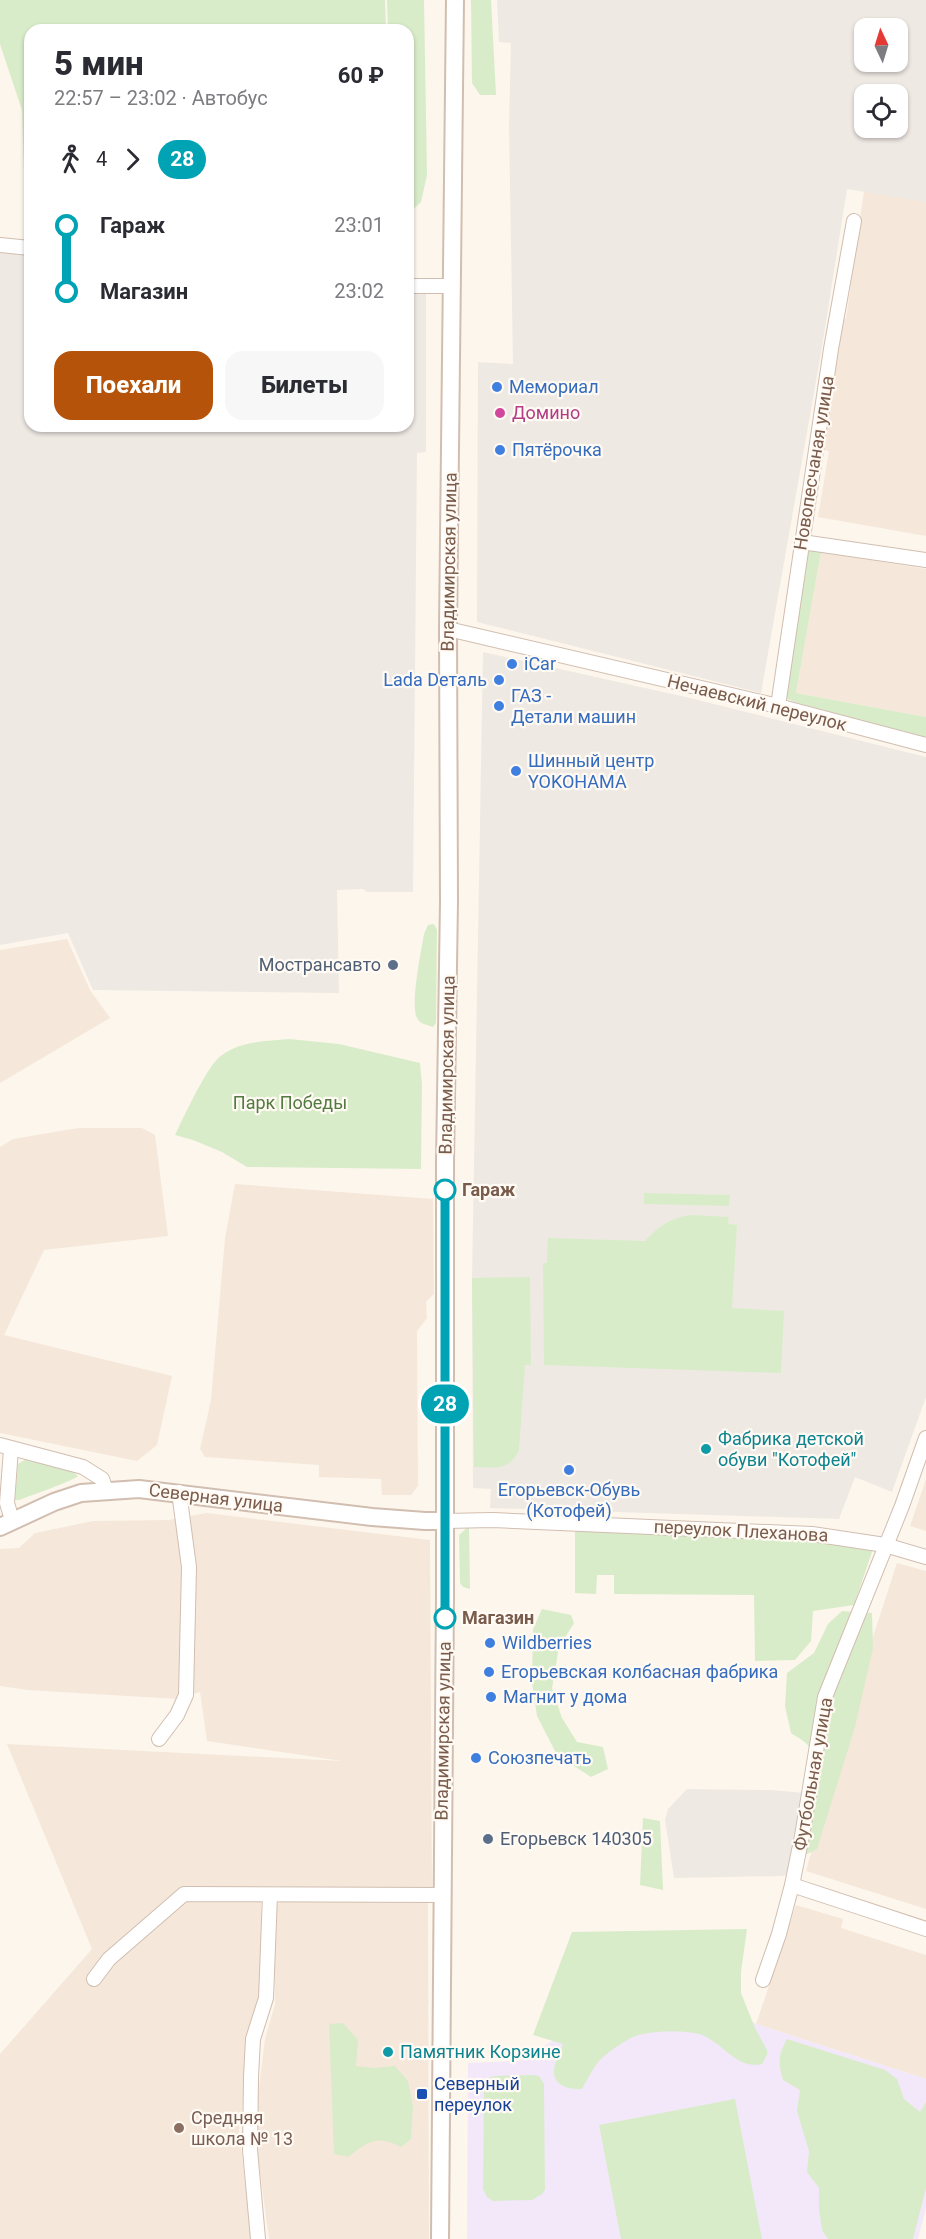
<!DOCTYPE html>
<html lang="ru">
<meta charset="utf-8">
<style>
:root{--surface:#fff;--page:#f7f7f7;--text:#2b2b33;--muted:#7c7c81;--accent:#b45309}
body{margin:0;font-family:Roboto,sans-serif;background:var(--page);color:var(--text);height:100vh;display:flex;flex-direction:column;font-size:22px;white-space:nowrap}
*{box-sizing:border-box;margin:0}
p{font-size:20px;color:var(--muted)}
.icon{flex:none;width:33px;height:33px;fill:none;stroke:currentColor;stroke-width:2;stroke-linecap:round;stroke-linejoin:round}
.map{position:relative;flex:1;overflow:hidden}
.details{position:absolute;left:24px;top:24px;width:390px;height:408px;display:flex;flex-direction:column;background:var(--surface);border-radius:18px;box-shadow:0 2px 4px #0004}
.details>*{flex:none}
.badge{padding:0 12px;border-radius:20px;font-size:21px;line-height:39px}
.needle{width:39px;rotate:356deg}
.tools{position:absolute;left:854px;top:18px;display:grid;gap:12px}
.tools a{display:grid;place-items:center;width:54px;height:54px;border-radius:12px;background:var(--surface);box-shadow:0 2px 4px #0004;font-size:30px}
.map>.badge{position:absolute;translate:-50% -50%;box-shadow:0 0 0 3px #fff}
.legs{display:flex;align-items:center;gap:9px;height:66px;padding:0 30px;font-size:20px}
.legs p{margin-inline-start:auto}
.headline{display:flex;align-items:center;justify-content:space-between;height:102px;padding:0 30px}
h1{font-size:33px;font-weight:800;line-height:45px}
.cta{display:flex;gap:12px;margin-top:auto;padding:12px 30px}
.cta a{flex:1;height:69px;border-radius:18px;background:var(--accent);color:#fff;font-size:24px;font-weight:800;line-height:69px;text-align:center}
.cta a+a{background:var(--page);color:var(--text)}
ul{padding:0 30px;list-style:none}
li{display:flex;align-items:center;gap:21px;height:66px;font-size:22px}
li i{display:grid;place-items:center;width:9px;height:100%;margin:0 8px;background:currentColor}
li i::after{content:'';width:15px;height:15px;margin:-8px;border:4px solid;border-radius:50%;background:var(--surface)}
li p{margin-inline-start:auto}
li:first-child i{background:linear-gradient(#0000 50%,currentColor 0)}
li:last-child i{background:linear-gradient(currentColor 50%,#0000 0)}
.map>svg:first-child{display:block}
</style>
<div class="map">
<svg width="926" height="2239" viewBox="0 0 926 2239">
<rect width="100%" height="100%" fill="#fdf6ec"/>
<g fill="#f5e8da">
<path d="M864,191l62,11v334l-108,-19 11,-66 -7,-1 8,-61 13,-70h3z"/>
<path d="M821,552l105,17v148l-130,-24z"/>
<path d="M67,939l23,51 20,28 -110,65v-133z"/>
<path d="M78,1128h64l13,7 13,101 -124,14 -40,85 168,41 -15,69 -20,16 -137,-28v-286l13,-8z"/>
<path d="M235,1184l198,15 1,95 -8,8 1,16 -10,13 1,155 -7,9h-29l-1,-16 -62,-2v-12l-114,-8 -5,-8 11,-49 14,-162z"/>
<path d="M926,1479v52l-16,-5z"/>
<path d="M206,1513l224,27 2,352 -171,-6v99l-22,145 13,109h-252v-185l92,-105 -85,-205 335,17 -135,-20 -7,-49 -23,7 -149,-9 -28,-4v-137l19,-1 16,-15 58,-12 76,-1z"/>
<path d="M897,1563l29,8v338l-120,-38 51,-185z"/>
<path d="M291,1897l137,5 1,337h-160l-15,-111 11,-89 10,-35v-99z"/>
<path d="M796,1905l47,14 -2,9 85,27v124l-170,-55z"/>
</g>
<g fill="#efe9e4" fill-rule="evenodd">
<path d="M497,0h429v202l-79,-13 -25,158 -61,346 -284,-71 1,-260 35,2 -4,-238 2,-83 -12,-1zM897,28v34h-33v-34zM897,94v34h-33v-34z"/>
<path d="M0,251l30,3v172h378v-134l18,1v159l-9,1 -4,439h-46l-4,-3 -26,1 2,103 -246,-3 -25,-57 -68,12z"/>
<path d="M483,652l207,46 236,59v640l-34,95 -37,-15 -16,42 -349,-11 1,-19 -18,-1 -1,-210z"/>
<path d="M687,1789l84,1 33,3 -12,76 -8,7 -110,2 -9,-58 3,-11z"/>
</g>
<path fill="#f3e8fa" d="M670,1971l86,53 170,55v129l-8,31h-451l1,-176 51,-2z"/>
<g fill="#d8ecc9">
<path d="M0,0h385l1,30h-356v206l-4,-1 -4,-125 -22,-66z"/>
<path d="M387,0h37l3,175 -6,27 -13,12v-184h-20z"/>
<path d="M471,0h20l5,95h-16l-8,-12z"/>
<path d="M809,549l75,7 -1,5 -62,-9 -25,141 130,24v21l-128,-35 -11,-4 -4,-5z"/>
<path d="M434,924l3,6 -1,93 -3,4c-6,-2 -13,-3 -16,-9 -7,-12 4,-67 7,-84l4,-9z"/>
<path d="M289,1039l50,5 81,19 2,21 -1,85 -174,-2 -25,-15 -29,-12 -18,-5c9,-18 32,-70 47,-80 19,-14 44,-14 67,-16z"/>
<path d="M644,1193l86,2 -1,11 -85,-2z"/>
<path d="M693,1215l36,2 -1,7 9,1 -5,83 52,3 -3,62 -237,-8 -1,-102h4l1,-25 97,3c14,-15 26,-24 48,-26z"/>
<path d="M530,1277l1,88h-6l-6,85c-10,22 -25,17 -45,17l-2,-189z"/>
<path d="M28,1458l39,10 11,8c-5,5 -49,20 -59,24h-4l3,-36z"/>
<path d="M469,1526l1,63 -7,-2 -3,-4 -1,-48z"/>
<path d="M575,1529l233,11 65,9 -19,56 -41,6 -2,30 -16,19 -40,1 -1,-66 -140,-1v-19h-17l-1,19 -21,-1z"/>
<path d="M542,1609l29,6 3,8 -15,24 -7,41 10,30 15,24 26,5 5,22 -17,8 -34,-22 -20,-39 -5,-33 1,-54z"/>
<path d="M842,1611l30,2 1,35 -18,79 -38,122 -14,7c8,-29 23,-82 6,-109 -3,-6 -13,-10 -18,-14l-6,-27 2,-33 27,-20 14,-29z"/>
<path d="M643,1818l17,3 3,69 -23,-5z"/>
<path d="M747,1929l-6,43v21l14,35 12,22v5l-5,9c-25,6 -39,-21 -60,-29 -18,-6 -57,-5 -73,4 -9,5 -19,12 -27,19 -8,7 -14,21 -20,31 -10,1 -28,-3 -28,-16 -1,-8 6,-21 9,-29l-30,-9 39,-103z"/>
<path d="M343,2023l15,17 -2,26 18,2 21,-2 13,15 5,25 -2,33 -10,8c-25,-13 -33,-5 -53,10l-14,-3 -5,-130z"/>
<path d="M787,2039l98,31 12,9 7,20 16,13 6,-10v86l-13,51h-85l-6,-9 -3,-21v-21l-12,-16 2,-21 -12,-40 3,-21 -17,-10c-5,-19 -5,-24 4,-41z"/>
<path d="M533,2075l6,1 5,8 1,106 -3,4 -10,6 -39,1 -6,-4 -4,-8 1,-104 5,-7 5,-2z"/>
<path d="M735,2099l27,140h-141l-22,-114z"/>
</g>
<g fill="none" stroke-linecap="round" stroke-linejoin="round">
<defs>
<g id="minor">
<path d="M0,245l30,3"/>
<path d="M408,286h44"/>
<path d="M802,542l124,18"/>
<path d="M448,629l330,77 148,39"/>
<path d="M778,706l53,-357 23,-128"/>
<path d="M0,1445l83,22 19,12 4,11"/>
<path d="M11,1449l-4,54 5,17"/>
<path d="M445,1521l48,-1 319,14 73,11 41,12"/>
<path d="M159,1739l18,-24 9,-20 3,-128 -10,-75"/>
<path d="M792,1885l134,44"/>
<path d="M94,1979l15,-20 75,-65 258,1"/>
<path d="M763,1980l16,-46 13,-49 10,-49 23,-139 77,-191 24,-68"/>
<path d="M258,2239l-8,-89 1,-73 2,-38 13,-41 4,-103"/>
</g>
<g id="tertiary">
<path d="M0,1527l54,-25 27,-9 58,-4 233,28 53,4h20"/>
<path d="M440,2239l5,-643v-433l4,-262 -1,-272 7,-629"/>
</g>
</defs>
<use href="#minor" stroke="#d1beb0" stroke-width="16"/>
<use href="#tertiary" stroke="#d1beb0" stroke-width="20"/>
<use href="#minor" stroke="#fff" stroke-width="14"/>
<use href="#tertiary" stroke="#fff" stroke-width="16"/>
</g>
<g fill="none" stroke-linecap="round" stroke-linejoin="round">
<defs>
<path id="line-1" d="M445,1618v-428"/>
</defs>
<use href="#line-1" stroke="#fff" stroke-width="14"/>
<use href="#line-1" stroke="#00a3b4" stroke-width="9"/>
</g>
<g fill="#3f7fe0" stroke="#fffaf3" stroke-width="2">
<circle cx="497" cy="387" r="6"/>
<circle cx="500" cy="450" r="6"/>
<circle cx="512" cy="664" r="6"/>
<circle cx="499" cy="680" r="6"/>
<circle cx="499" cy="706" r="6"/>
<circle cx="516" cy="771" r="6"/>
<circle cx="569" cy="1470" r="6"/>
<circle cx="490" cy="1643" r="6"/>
<circle cx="489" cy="1672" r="6"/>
<circle cx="491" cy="1697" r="6"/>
<circle cx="476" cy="1758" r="6"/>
</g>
<circle fill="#d1479c" stroke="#fffaf3" stroke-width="2" cx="500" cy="413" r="6"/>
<g fill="#5c6f8a" stroke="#fffaf3" stroke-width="2">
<circle cx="393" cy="965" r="6"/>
<circle cx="488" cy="1839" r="6"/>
</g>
<g fill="#fff" stroke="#00a3b4" stroke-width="3">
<circle cx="445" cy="1190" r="10"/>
<circle cx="445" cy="1618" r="10"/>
</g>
<g fill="#0f9aa8" stroke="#fffaf3" stroke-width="2">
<circle cx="706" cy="1449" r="6"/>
<circle cx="388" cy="2052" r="6"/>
</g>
<rect fill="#1a4fb4" stroke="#fffaf3" stroke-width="2" x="416" y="2088" width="12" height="12" rx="3"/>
<circle fill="#8d6e63" stroke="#fffaf3" stroke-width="2" cx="179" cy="2128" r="6"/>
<g text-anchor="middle" stroke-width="4.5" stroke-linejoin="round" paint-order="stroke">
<g font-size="18" fill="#366cbe" stroke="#fffaf3" text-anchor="start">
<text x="509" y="393">Мемориал</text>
<text x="512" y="456">Пятёрочка</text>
<text x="524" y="670">iCar</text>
<text x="487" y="686" text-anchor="end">Lada Dеталь</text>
<text x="511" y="702">ГАЗ -<tspan x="511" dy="21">Детали машин</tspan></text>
<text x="528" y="767">Шинный центр<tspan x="528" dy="21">YOKOHAMA</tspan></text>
<text x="569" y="1496" text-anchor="middle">Егорьевск-Обувь<tspan x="569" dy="21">(Котофей)</tspan></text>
<text x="502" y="1649">Wildberries</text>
<text x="501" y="1678">Егорьевская колбасная фабрика</text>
<text x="503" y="1703">Магнит у дома</text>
<text x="488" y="1764">Союзпечать</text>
</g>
<g font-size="18" fill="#b23c85" stroke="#fffaf3" text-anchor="start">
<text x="512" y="419">Домино</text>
</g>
<g font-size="18" fill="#7a5c4d" stroke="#fffaf3">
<text transform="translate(814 463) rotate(-81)" y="6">Новопесчаная улица</text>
<text transform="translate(449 562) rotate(-89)" y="6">Владимирская улица</text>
<text transform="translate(757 703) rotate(14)" y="6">Нечаевский переулок</text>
<text transform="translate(447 1065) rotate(-89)" y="6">Владимирская улица</text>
<text transform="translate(216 1498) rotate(7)" y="6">Северная улица</text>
<text transform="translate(741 1531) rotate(3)" y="6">переулок Плеханова</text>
<text transform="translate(443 1731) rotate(-89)" y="6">Владимирская улица</text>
<text transform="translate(813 1774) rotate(-80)" y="6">Футбольная улица</text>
</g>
<g font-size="18" fill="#4e5e75" stroke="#fffaf3" text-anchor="end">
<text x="381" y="971">Мострансавто</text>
<text x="500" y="1845" text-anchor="start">Егорьевск 140305</text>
</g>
<g font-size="18" fill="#537a41" stroke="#fffaf3">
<text x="290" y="1109">Парк Победы</text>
</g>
<g font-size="18" font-weight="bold" fill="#7a5c4d" stroke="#fffaf3" text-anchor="start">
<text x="462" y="1196">Гараж</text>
<text x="462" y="1624">Магазин</text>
</g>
<g font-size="18" fill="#0d838f" stroke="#fffaf3" text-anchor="start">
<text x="718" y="1445">Фабрика детской<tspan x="718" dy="21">обуви "Котофей"</tspan></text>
<text x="400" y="2058">Памятник Корзине</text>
</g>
<g font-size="18" fill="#164399" stroke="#fffaf3" text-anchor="start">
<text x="434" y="2090">Северный<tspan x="434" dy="21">переулок</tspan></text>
</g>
<g font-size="18" fill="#785e54" stroke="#fffaf3" text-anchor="start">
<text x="191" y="2124">Средняя<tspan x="191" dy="21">школа № 13</tspan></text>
</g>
</g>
</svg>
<div class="tools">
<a><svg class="needle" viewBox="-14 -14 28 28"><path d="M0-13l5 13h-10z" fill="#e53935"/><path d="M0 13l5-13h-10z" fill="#7c7c81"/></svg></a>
<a><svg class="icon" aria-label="locate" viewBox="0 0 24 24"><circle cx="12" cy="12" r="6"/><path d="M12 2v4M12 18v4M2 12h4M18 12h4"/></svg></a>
</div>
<b class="badge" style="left:445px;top:1404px;background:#00a3b4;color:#fff">28</b>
<section class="details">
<div class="headline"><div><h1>5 мин</h1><p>22:57 – 23:02 · Автобус</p></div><b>60 ₽</b></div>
<div class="legs"><svg class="icon" aria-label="walk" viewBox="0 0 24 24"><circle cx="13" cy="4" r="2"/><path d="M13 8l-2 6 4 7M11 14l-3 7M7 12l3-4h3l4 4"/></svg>4<svg class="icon" aria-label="forward" viewBox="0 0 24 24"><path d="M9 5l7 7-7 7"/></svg><b class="badge" style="background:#00a3b4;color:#fff">28</b></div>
<ul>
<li><i style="color:#00a3b4"></i><b>Гараж</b><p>23:01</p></li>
<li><i style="color:#00a3b4"></i><b>Магазин</b><p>23:02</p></li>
</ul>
<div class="cta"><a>Поехали</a><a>Билеты</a></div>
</section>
</div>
